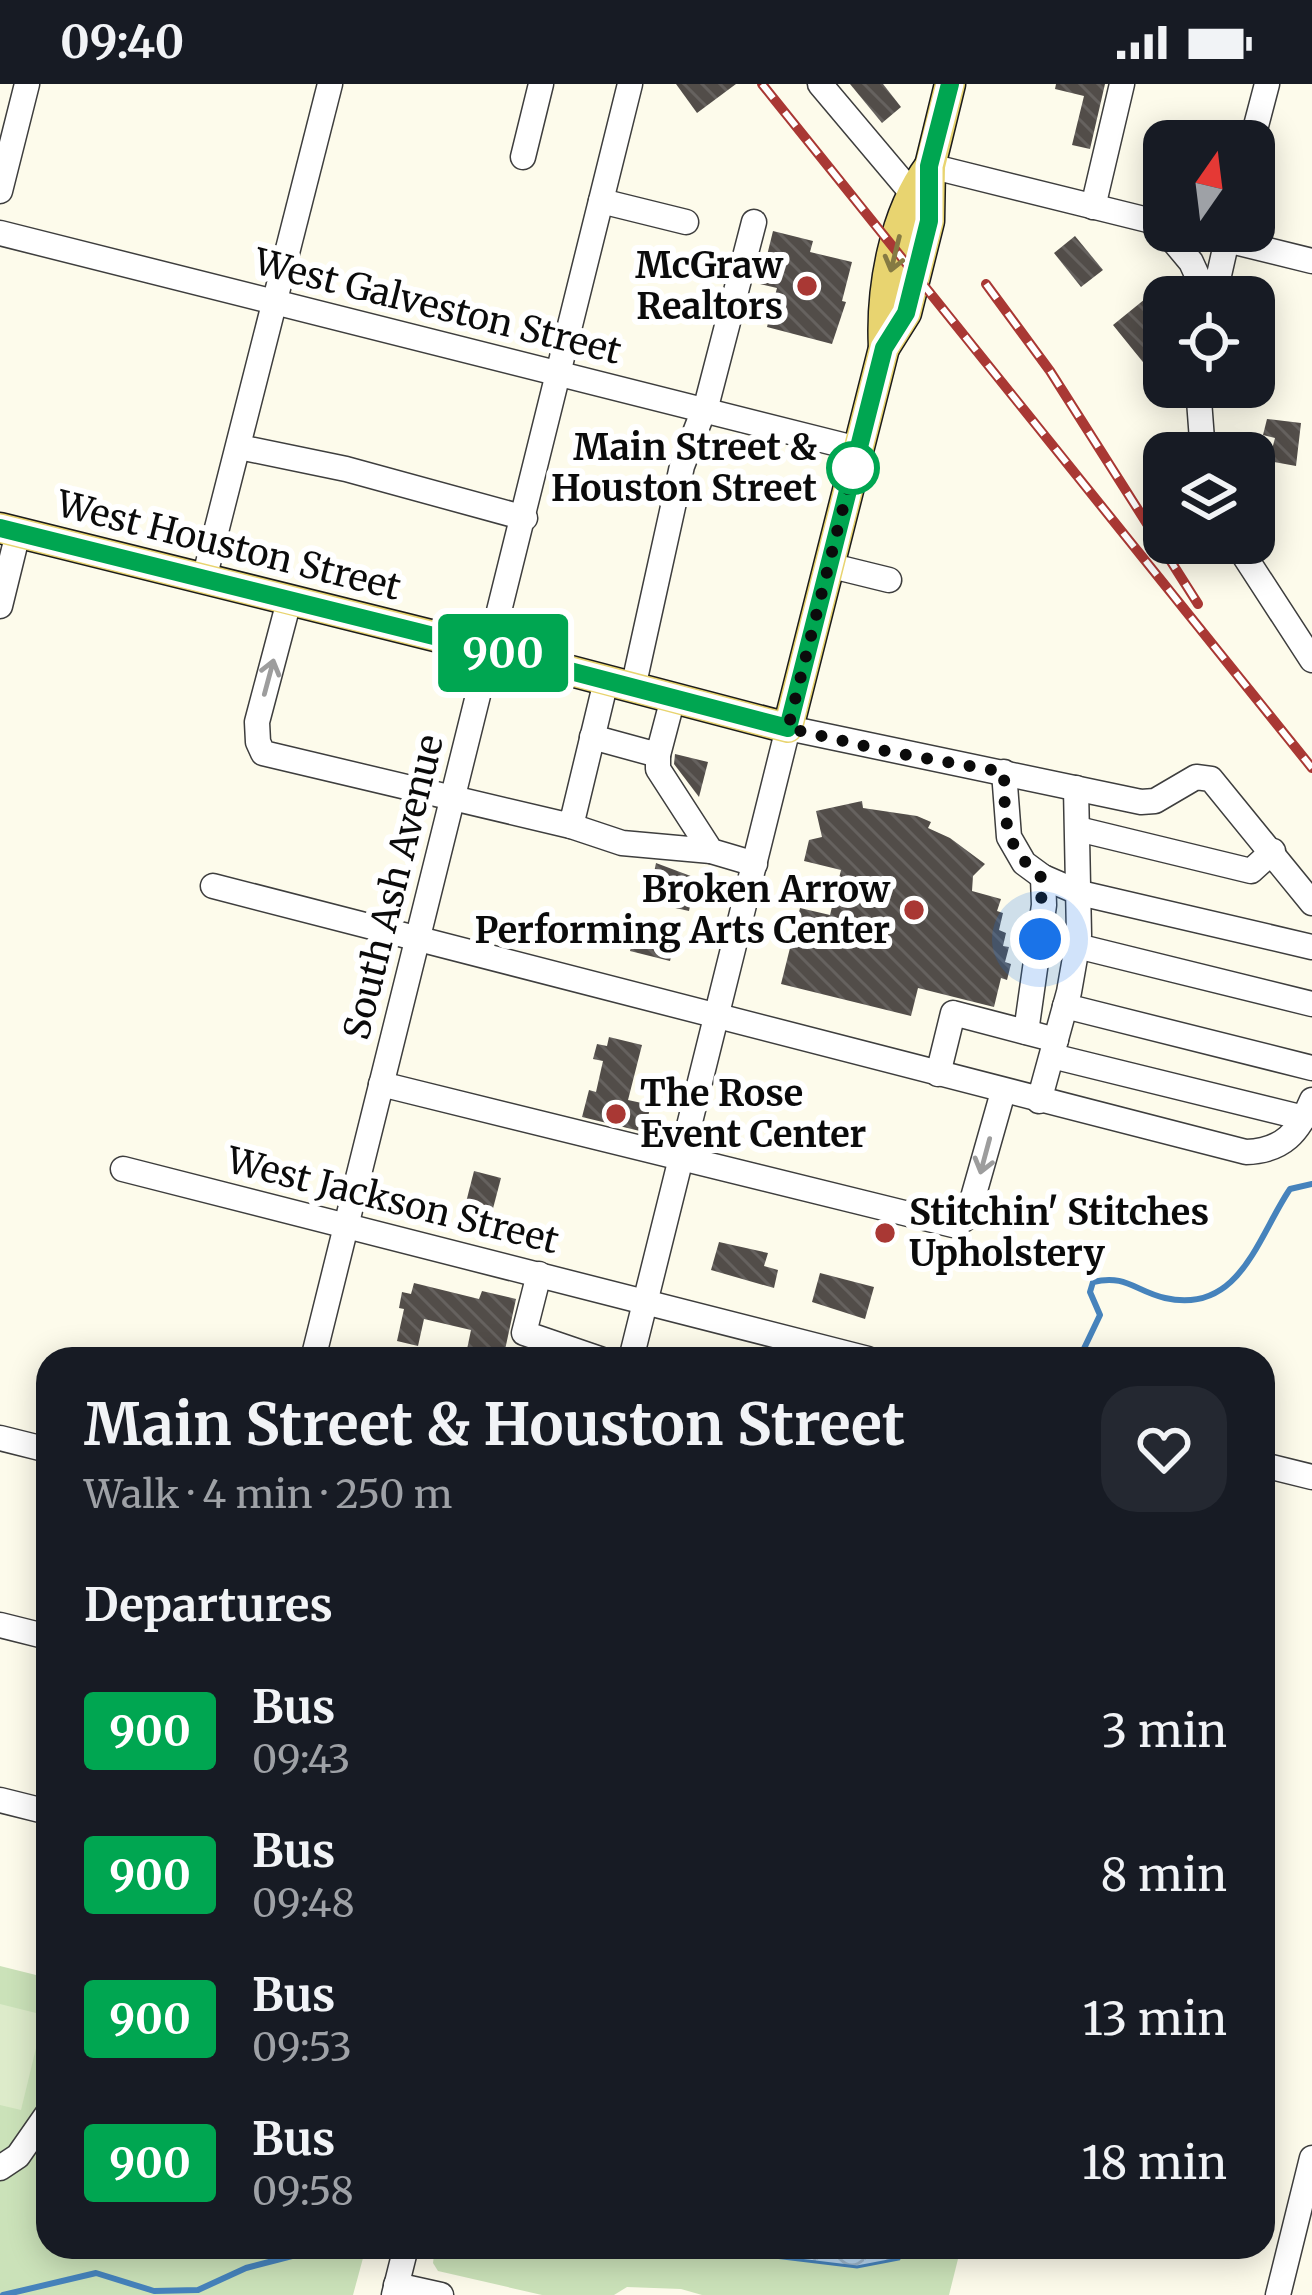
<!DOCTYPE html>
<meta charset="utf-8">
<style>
:root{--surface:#171b24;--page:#242831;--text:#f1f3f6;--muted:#9ea1a6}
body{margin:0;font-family:Merriweather,serif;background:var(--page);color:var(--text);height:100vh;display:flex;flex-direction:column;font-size:45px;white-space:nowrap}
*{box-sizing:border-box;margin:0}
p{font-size:39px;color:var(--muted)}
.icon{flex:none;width:66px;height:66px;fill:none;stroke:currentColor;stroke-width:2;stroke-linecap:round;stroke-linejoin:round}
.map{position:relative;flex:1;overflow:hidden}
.drawer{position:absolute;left:36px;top:1263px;width:1239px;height:912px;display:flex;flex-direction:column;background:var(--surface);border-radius:36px;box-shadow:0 6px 30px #0003}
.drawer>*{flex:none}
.badge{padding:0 24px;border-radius:9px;font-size:42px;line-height:78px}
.needle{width:78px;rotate:14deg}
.fabs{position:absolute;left:1143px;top:36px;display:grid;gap:24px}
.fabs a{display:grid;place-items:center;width:132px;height:132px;border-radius:24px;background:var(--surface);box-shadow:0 6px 30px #0003;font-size:60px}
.you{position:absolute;width:60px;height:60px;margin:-30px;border:9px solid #fff;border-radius:50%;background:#1a73e8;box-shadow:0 0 0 18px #1a73e833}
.map>.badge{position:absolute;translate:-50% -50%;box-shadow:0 0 0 6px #fff}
h2{padding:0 48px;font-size:45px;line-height:108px}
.round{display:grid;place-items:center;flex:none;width:126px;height:126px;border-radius:36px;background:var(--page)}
.summary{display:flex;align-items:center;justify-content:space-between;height:204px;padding:0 48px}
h1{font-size:57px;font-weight:700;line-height:90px}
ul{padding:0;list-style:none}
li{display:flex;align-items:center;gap:36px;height:144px;padding:0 48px}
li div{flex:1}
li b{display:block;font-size:45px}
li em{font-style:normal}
li .badge{min-width:132px;font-weight:700;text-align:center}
.status{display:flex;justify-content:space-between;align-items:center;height:84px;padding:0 60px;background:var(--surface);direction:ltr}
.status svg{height:33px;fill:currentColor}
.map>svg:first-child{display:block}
</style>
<div class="status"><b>09:40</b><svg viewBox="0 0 49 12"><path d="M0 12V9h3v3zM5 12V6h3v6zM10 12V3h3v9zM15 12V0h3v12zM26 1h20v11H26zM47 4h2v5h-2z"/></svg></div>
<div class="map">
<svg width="1312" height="2211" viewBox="0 0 1312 2211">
<defs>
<pattern id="water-waves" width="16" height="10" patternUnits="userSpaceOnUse" patternTransform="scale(3)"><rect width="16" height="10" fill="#b6d4ee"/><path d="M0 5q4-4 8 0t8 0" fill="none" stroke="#9bb5cb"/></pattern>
<pattern id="building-back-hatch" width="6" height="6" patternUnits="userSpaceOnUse" patternTransform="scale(3)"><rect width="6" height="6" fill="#524d49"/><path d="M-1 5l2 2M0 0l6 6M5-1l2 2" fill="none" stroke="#66625f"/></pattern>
</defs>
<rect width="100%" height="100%" fill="#fdfbeb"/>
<g fill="#cbe2b9">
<path d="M0,1882l48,12v269h318l-13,48h-353z"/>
<path d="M435,2163h526l-12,48h-247l-21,-6 -54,-2 -13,8h-72l-104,-24 -5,-8z"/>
</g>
<path fill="#ddebca" d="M0,1920l44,11 -23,95 -21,-5z"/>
<path fill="url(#water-waves)" stroke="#4683bc" stroke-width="3" d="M692,2163h212l-5,12 -42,8z"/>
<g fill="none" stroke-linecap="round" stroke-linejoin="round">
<g stroke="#4683bc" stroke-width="6">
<path d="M1079,1275l21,-44 -10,-23 3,-10c33,-8 42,9 72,16 75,17 93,-62 125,-109l22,-5"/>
<path d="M47,2118l1,-1"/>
<path d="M436,2166l14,3"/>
<path d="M3,2211l93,-22 58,18 44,-1 48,-22 81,-21"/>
</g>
</g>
<g fill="url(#building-back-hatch)">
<path d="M676,0h60l-39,29z"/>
<path d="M850,0h33l18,23 -19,16z"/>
<path d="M1056,0h49l-15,65 -18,-4 12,-49 -29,-7z"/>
<path d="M773,147l40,10 -3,11 42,10 -10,39 4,1 -14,42 -65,-17 10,-39 -17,-4z"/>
<path d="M1075,152l28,34 -22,17 -27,-34z"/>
<path d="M1145,215l19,25v26l-6,4 6,16 -9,7 -42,-52z"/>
<path d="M1267,335l34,4 -5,43 -27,-5 6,-23 -12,-3z"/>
<path d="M675,670l33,8 -9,35 -25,-33z"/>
<path d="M862,717l1,7 54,8 14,6 -3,6 22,10 35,26 -12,12 -1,15 29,8 -4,12 6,2 -4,17 7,3 -3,13 6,1 -4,15 6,2 -4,16 -6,-2 -7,29 -76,-19 -7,28 -130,-32 19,-76 30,7 11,-45 -37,-9 5,-21 13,-3 -6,-26z"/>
<path d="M656,779l40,15 -7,33 -41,-9z"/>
<path d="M635,847l40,10 -5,20 -40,-10z"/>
<path d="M609,953l33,8 -14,55 23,5 -7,27 -62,-15 7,-27 7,2 7,-31 -10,-2 4,-15 10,2z"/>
<path d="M474,1087l27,7 -11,42 -27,-6z"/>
<path d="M719,1158l49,11 -4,13 14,4 -4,18 -63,-18z"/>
<path d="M820,1189l54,14 -9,32 -53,-17z"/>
<path d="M414,1199l65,16 3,-8 34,8 -13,60h-38l6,-29 -47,-11 -6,27 -21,-5 7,-32 -5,-1 3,-16 9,2z"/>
</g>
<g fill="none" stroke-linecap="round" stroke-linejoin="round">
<defs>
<g id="minor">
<path d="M820,0l91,108"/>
<path d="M1252,57l15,-57"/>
<path d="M523,73l18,-73"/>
<path d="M930,82l234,58"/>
<path d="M0,107l27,-107"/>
<path d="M601,117l85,21"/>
<path d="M1093,123l29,-123"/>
<path d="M1165,147l26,31 16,35"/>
<path d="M1190,147l122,30"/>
<path d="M0,149l858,216"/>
<path d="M1214,213l15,-66"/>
<path d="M1198,303l5,66"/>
<path d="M239,363l107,22 179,49"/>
<path d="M1236,459l76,117"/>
<path d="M828,481l61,15"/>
<path d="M204,495l126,-495"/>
<path d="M289,517l-32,121 1,20 5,11 308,73 35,-145"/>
<path d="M0,522l18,-73"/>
<path d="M633,604l49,-222 26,-67 46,-177"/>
<path d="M592,653l66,18 15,-57"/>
<path d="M658,671v14l53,82 44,13"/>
<path d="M1004,688l5,65 15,26 19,14 37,16 232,54"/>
<path d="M571,742l51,17 89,8"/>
<path d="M1078,745l173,42 22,-20"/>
<path d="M213,802l1033,266c37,-1 53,-20 66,-52"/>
<path d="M1077,862l235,58"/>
<path d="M1065,922l247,62"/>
<path d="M1026,948l18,-127 -1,-28"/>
<path d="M1052,972l252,62"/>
<path d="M938,990l15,-61 103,27"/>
<path d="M381,1000l572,141 12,-6 5,-11 33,-116"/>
<path d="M1039,1017l30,-109 10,-57 -3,-147"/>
<path d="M123,1085l745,190"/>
<path d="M539,1190l-15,59 76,26"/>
<path d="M313,1275l317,-1275"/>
<path d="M631,1275l157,-631 353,74 14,-1 41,-24 15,2 101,124"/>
<path d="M0,1354l48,12"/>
<path d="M1263,1381l49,12"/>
<path d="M0,1541l48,12"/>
<path d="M0,1716l48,12"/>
<path d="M0,2084l18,-12 30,-43"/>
<path d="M396,2201l45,10"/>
<path d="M394,2211l12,-48"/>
<path d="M1278,2211l34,-137"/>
</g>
<g id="major">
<path d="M884,264l22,-35 23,-92 1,-55 20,-82"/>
<path d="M0,444l491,122 297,78 96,-380c-3,-59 10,-134 46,-182"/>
</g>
</defs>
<use href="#minor" stroke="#3e3e3e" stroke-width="27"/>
<use href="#major" stroke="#1c1c1c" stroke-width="33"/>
<use href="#minor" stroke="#fff" stroke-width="24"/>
<use href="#major" stroke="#e8d470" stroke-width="30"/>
<defs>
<g id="rail">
<path d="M762,0l550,684"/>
<path d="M986,200l64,87 148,233"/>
</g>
</defs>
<use href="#rail" stroke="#a93834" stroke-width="10"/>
<use href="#rail" stroke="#fff" stroke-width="6" stroke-dasharray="18" stroke-linecap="butt"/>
</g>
<defs><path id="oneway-shaft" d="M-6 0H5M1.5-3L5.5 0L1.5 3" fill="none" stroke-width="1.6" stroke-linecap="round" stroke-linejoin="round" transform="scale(3)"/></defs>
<use stroke="#857a43" href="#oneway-shaft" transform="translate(895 170) rotate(104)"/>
<g stroke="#9d9d9d">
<use href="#oneway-shaft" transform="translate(269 593) rotate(-75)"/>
<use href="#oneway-shaft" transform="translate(985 1072) rotate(105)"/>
</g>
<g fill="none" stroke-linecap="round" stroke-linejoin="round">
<defs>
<path id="line" d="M0,444l490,122 298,78 96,-380 22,-35 23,-92v-55l21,-82"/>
</defs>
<use href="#line" stroke="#fff" stroke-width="27"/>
<use href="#line" stroke="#00a651" stroke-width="18"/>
<path stroke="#0b0b0b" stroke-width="12" stroke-dasharray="0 21.6" d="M853,384l-65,260 102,24 114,20c1,48 -2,73 38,106l-2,61"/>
</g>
<g fill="#a93834" stroke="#fff" stroke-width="4.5">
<circle cx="807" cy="202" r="12"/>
<circle cx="914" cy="826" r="12"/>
<circle cx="616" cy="1030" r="12"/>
<circle cx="885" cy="1149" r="12"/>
</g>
<circle fill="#fff" stroke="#00a651" stroke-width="6" cx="853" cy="384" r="24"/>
<g text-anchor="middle" stroke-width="12" stroke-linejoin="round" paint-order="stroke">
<g font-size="36" font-weight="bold" fill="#0b0b0b" stroke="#fff" text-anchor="end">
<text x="783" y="194">McGraw<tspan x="783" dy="41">Realtors</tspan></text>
<text x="890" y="818">Broken Arrow<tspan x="890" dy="41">Performing Arts Center</tspan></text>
<text x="640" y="1022" text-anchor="start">The Rose<tspan x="640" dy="41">Event Center</tspan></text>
<text x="909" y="1141" text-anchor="start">Stitchin' Stitches<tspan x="909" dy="41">Upholstery</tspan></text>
</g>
<g font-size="36" fill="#0b0b0b" stroke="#fff">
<text transform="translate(438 222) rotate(14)" y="13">West Galveston Street</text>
<text transform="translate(229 461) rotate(14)" y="13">West Houston Street</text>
<text transform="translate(393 803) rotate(-76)" y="13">South Ash Avenue</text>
<text transform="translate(393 1116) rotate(14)" y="13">West Jackson Street</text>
</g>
<g font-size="36" font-weight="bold" fill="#0b0b0b" stroke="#fff" text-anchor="end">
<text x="817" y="376">Main Street &amp;<tspan x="817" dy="41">Houston Street</tspan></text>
</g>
</g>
</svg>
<div class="fabs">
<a><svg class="needle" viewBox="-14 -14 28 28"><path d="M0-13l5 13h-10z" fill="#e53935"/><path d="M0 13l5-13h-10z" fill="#9ea1a6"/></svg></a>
<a><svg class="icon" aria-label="locate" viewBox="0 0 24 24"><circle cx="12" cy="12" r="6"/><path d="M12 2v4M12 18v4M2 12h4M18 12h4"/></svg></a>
<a><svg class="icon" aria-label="layers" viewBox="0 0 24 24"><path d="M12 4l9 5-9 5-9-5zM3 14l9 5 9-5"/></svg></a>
</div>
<div class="you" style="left:1040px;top:855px"></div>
<b class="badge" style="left:503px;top:569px;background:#00a651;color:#fff">900</b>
<section class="drawer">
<div class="summary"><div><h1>Main Street &amp; Houston Street</h1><p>Walk · 4 min · 250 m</p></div><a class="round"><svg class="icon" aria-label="heart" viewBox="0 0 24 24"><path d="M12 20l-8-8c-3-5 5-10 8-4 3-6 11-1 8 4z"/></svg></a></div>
<h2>Departures</h2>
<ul>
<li><span class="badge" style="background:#00a651;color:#fff">900</span><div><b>Bus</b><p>09:43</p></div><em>3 min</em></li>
<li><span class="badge" style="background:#00a651;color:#fff">900</span><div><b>Bus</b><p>09:48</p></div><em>8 min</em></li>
<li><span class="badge" style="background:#00a651;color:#fff">900</span><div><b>Bus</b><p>09:53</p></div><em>13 min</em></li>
<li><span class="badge" style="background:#00a651;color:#fff">900</span><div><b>Bus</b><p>09:58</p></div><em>18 min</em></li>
</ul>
</section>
</div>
